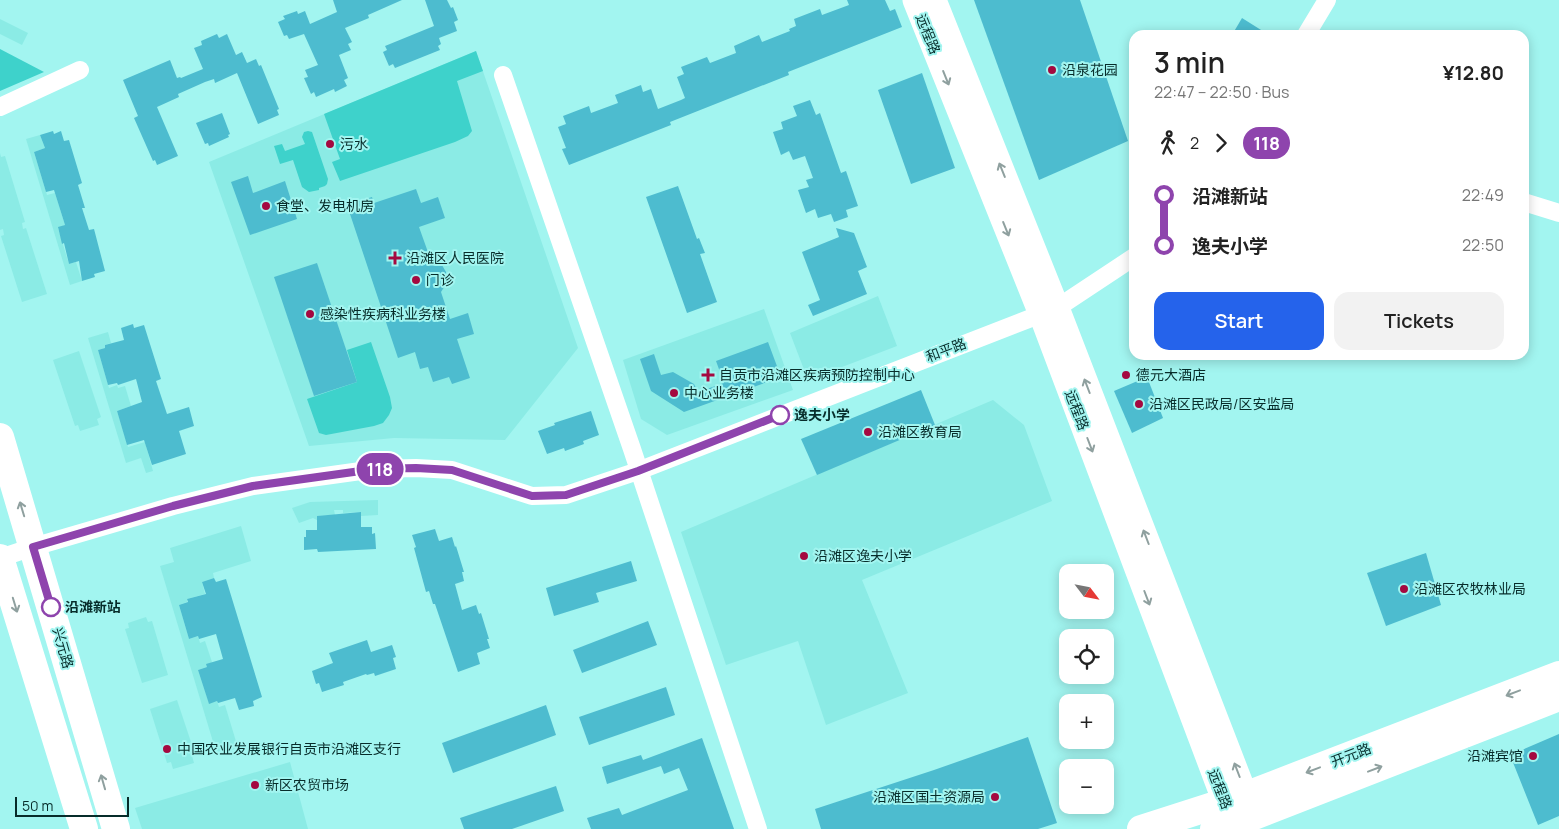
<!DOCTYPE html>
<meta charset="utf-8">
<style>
:root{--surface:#fff;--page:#f2f2f2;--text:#222;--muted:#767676;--accent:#2563eb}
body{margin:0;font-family:Manrope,"Noto Sans SC",sans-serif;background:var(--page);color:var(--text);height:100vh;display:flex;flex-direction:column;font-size:19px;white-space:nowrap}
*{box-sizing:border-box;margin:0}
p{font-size:16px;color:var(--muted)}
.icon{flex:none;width:28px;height:28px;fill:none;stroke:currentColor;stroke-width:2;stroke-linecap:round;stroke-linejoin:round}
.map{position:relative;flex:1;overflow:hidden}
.sheet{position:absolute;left:1129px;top:30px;width:400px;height:330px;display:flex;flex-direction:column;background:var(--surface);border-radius:15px;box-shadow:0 2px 12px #0003}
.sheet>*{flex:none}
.badge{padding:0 10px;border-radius:16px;font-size:18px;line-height:32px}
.needle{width:32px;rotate:122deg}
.tools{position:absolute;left:1059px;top:564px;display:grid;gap:10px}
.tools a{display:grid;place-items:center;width:55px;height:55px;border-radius:10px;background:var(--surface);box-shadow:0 2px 12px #0003;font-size:25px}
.scale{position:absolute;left:15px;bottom:12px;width:114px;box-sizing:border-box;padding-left:5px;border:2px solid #072c2a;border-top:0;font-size:14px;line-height:18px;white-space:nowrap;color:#072c2a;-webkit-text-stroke:4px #a2f5f0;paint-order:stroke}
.map>.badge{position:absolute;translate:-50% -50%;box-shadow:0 0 0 2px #fff}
.legs{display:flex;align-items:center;gap:8px;height:55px;padding:0 25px;font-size:16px}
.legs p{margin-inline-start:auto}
.headline{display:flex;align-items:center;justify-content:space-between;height:85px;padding:0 25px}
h1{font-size:28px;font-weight:600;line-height:38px}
.button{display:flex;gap:10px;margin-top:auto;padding:10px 25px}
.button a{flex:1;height:58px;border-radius:15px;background:var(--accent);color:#fff;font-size:20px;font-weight:600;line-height:58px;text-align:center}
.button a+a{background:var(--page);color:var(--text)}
ul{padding:0 25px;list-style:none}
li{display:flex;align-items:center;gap:18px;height:50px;font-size:19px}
li i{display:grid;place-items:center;width:8px;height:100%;margin:0 6px;background:currentColor}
li i::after{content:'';width:12px;height:12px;margin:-6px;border:4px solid;border-radius:50%;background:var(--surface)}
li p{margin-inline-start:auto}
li:first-child i{background:linear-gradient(#0000 50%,currentColor 0)}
li:last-child i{background:linear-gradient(currentColor 50%,#0000 0)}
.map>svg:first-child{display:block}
</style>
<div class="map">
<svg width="1559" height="829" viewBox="0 0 1559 829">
<rect width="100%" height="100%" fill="#a2f5f0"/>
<g fill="#8bebe5">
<path d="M0,19l28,14 -6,12 -22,-11z"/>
<path d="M476,51l102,297 -73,92 -111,-2 -85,8 -100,-284z"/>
<path d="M40,135l5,13 -11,4 13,43 8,-2 10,32 -7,3 11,36 7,-2 6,19 -12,4 -44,-146z"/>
<path d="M0,153l1,4 4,-1 20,66 -3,1 1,6 3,-1 21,66 -25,8 -21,-66 3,-1 -1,-6 -3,1z"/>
<path d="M878,296l19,50 -89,34 -18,-47z"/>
<path d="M764,309l29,81 -126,45 -26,-16 -18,-59z"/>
<path d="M108,332l3,11 -6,2v3l-7,2 11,38 8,-3 1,3 7,-2 6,20 -14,5 11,36 17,-5 8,29 -7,2 -5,-15 -15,5 -38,-125z"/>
<path d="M79,351l22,66 -4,2 2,6 -19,6 -2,-6 -3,1 -22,-66z"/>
<path d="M993,400l31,25 28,76 -190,79 46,113 -82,32 -28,-84 -72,24 -45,-133z"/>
<path d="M378,500v15l-17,1 -1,-4 -17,1v-3h-9l1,5 -17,1 -1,4 -4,-2 -14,5 -7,-15 18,-6z"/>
<path d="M241,526l10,35 -38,12 1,5 -12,4 3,12 -18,5v3l-8,3 10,34 9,-3 2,7 5,-2 7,21 -5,5 -9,3 11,33 8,-2 2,6 6,-2 13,43 -21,7 -57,-189 14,-4 -4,-14z"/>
<path d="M146,617l2,5 4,-1 16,54 -26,8 -17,-54 4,-1 -1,-5z"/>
<path d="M177,700l18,54 -3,2 2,7 -21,6 -2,-7 -4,1 -17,-54z"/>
<path d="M290,762l18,67h-166l-7,-21z"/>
</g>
<g fill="#3ed2cb">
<path d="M0,49l44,23 -44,19z"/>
<path d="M476,51l7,20 -26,10 15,50 -4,5 -13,6 -115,39 -8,-19 8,-3 -16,-45z"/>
<path d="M308,131l4,1 16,47 -1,5 -2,2 -6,2v2l-10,2 -7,-5 -9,-27 -13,4 -6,-18 8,-2 3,7 20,-7 -3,-7 2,-5z"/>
<path d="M371,342l19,55 2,11 -3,7 -6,8 -9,3 -48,9 -7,-2 -12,-34 50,-17 -10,-32z"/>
</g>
<g fill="#4dbccf">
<path d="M333,0h69l-34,15 1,3 -24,10 7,14 -4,2 3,6 -12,5 9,23 -4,2 3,6 -12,6 -1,-3 -18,8 -2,-5 -3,2 -7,-16 4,-1 -3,-7 13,-5 -14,-31 -15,5 -2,-4 -3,1 -6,-14 7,-3 -2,-3 14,-5 1,3 7,-3 5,13 27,-12z"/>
<path d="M425,0h22l4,8 2,-1 5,13 -4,2 3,9 -18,7 2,6 -3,2 2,4 -45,18 -2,-4 -4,2 -6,-14 4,-2 -2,-4 49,-20z"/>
<path d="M847,0h38l5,11 5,-2 7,18 -114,45 1,3 -119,47 1,3 -102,40 -7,-16 4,-1 -8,-21 8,-3 -3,-8 26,-10 2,7 27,-10 -3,-8 26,-10 2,7 8,-3 7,20 23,-9 4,-2 -8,-21 7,-3 -3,-7 26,-10 3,6 26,-10 -2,-7 25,-11 3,7 28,-11 -1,-2 7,-3 -2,-7 26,-10 2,6 27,-10z"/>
<path d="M974,0h106l48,141 -89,39z"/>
<path d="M1242,18l27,17h-37z"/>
<path d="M217,34l2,4 8,-4 9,21 6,-3 5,11 9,-4 3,7 2,-1 18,44 -2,1 2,5 -21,9 -21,-51 -22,10 -1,-4 -9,3 -27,12 1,3 -22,10 21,49 -21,9 -2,-5 -2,1 -19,-43 4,-2 -15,-36 47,-20 7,18 3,-1 1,1 22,-9 -9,-21 8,-3 -1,-4z"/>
<path d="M922,73l33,95 -44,16 -33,-94z"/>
<path d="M810,100l6,15 4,-2 21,60 5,-2 12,35 -12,4 2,7 -14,5 -3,-8 -13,4 -3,-9 -9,4 -8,-23 11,-3 -3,-7 7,-2 -8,-22 -12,4 -4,-9 -8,4 -8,-23 10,-3 -2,-7 16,-6 -4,-10z"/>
<path d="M222,113l8,21 -2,1 1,2 -20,9 -1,-3 -3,1 -9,-21z"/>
<path d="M53,131l1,3 7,-3 3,10 5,-1 13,43 -4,2 7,23h-3l7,22 5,-1 11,42 -11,3 1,3 -13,4 -3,-20 -10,3 -5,-21 -2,1 -4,-17 7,-2 -11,-35 -8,2 -12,-40 11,-4 -5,-13z"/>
<path d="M248,176l5,17 32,-12 12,38 -47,16 -19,-53z"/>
<path d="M678,186l19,53 2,-1 6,15 -5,1 17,48 -30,11 -41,-116z"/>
<path d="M416,189l5,14 17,-6 7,21 -26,9 10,28 10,5 7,12v12l-5,8 9,27 18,-6 6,21 -17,5 13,39 -18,6 -3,-7 -16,5 -5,-15 -8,2 -5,-17 -17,6 -51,-153 25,-8 2,6z"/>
<path d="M836,228l18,5 13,34 -9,4 9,23 -54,22 -5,-11 12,-5 -18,-48 37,-15z"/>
<path d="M317,263l40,119 -43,14 -40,-119z"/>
<path d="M133,324l1,4 10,-3 17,54 -5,2 11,33 22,-7 5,19 -15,5 7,23 -34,11 -8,-25 -17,5 -10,-34 25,-9 -6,-23 -18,6 -1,-2 -9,2 -10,-35 7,-2v-3l19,-5 -3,-12z"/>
<path d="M768,342l13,35 -97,35 -33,-21 -11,-32 14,-5 7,21 12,-3 21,12 4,8 26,-9 -8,-22z"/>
<path d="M1147,377l16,41 -31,15 -18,-42z"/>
<path d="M921,390l14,35 -118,50 -16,-36z"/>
<path d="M591,411l8,24 -16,6 1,3 -19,7 -1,-3 -17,6 -9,-23 17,-6 -1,-2z"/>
<path d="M361,512v15h11v7l3,-1 1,16 -58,3 -1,-3 -13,1v-13h2v-7h11v-14z"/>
<path d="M435,529l4,12 13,-4 3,10 1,-1 8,26h-2l2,9 -9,3 7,26 14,-5 3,9 2,-1 8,26h-2l3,9 -13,5 3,11 -22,8 -23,-68h-2l-4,-13 -3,1 -12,-44 2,-1 -4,-12z"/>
<path d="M1426,553l15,52 -55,21 -19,-53z"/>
<path d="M631,561l6,20 -41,12 3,9 -45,14 -8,-28z"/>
<path d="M214,578l2,4 10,-3 36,118 -9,4 1,5 -15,4 -4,-12 -17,5 -1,-2 -8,3 -11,-34 9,-3 -1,-3 17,-5 -7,-25 -17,5 -1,-3 -9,3 -10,-34 9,-3 -1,-3 19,-5 -4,-12z"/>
<path d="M648,621l9,24 -75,28 -9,-23z"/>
<path d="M367,640l4,12 21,-7 4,12 -3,1 3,11 -21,7 -1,-3 -7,2 -1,-1 -23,8 1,3 -22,7 -3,-9 -3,1 -4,-13 21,-8 -4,-10z"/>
<path d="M666,687l9,28 -86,30 -10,-28z"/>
<path d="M546,705l10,30 -103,38 -11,-30z"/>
<path d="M1559,734v82l-21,9 -28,-70z"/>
<path d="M1028,737l29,86 -19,6h-217l-6,-20 119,-39z"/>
<path d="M702,738l32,91h-143l-4,-11 32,-10 3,7 66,-25 -9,-22 -15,6 -3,-8 -54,18 -5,-17 39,-12 2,5z"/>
<path d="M556,786l8,25 -52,18h-48l-4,-11z"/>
</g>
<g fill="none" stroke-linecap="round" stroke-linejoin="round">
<g stroke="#fff" stroke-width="18">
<path d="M1306,35l21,-35"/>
<path d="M503,75l129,374 126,380"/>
<path d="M0,107l80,-37"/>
<path d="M1524,202l35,11"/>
<path d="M0,558l33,-11 140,-41 80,-20 122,-17 41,-1 36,2 80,26 34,-1 72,-24 419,-163 77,-51"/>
</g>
<g stroke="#fff" stroke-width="25">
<path d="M915,0l126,314 191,507"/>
<path d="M934,0l123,308 196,507"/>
</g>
<g stroke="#fff" stroke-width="28">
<path d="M0,437l116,392"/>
<path d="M0,558l84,271"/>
<path d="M1141,829l106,-34 312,-120"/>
<path d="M1214,829l40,-13 305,-119"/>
</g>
</g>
<defs><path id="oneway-shaft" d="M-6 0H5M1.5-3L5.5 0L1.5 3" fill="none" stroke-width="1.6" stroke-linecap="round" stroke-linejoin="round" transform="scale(1.25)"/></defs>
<g stroke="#8fa09f">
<use href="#oneway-shaft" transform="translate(946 78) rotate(68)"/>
<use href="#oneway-shaft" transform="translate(1002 170) rotate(-112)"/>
<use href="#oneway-shaft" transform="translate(1006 229) rotate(68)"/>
<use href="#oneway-shaft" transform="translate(1087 386) rotate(-111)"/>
<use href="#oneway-shaft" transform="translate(1090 445) rotate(69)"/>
<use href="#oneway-shaft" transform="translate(22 509) rotate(-107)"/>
<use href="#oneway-shaft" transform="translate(1146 537) rotate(-111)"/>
<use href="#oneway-shaft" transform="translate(1147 598) rotate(69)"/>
<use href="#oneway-shaft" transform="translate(15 605) rotate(73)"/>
<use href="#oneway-shaft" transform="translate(1513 693) rotate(159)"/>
<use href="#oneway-shaft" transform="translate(1375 769) rotate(-21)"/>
<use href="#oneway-shaft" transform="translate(1237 770) rotate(-111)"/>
<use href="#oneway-shaft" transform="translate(1313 770) rotate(159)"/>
<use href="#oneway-shaft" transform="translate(103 782) rotate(-106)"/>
</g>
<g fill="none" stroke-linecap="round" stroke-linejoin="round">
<defs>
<path id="line-1" d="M51,607l-18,-60 140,-41 80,-20 122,-17 41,-1 36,2 80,26 34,-1 72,-24 142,-56"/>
</defs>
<use href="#line-1" stroke="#fff" stroke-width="11"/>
<use href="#line-1" stroke="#8e44ad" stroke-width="8"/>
</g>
<g fill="#a40940" stroke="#a2f5f0" stroke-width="2">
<circle cx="1052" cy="70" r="5"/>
<circle cx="330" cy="144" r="5"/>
<circle cx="266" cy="206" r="5"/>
<path d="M392.5 250.5h5v5h5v5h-5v5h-5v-5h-5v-5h5z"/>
<circle cx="416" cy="280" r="5"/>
<circle cx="310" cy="314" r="5"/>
<path d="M705.5 367.5h5v5h5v5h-5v5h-5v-5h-5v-5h5z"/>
<circle cx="1126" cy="375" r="5"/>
<circle cx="674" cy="393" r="5"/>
<circle cx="1139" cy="404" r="5"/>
<circle cx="868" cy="432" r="5"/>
<circle cx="804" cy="556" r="5"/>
<circle cx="1404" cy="589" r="5"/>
<circle cx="167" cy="749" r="5"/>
<circle cx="1533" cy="756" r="5"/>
<circle cx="255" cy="785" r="5"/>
<circle cx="995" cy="797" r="5"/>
</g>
<g fill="#fff" stroke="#8e44ad" stroke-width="2.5">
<circle cx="780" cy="415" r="9"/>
<circle cx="51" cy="607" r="9"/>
</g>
<g text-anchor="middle" stroke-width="4" stroke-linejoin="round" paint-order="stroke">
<g font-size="14" fill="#072c2a" stroke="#a2f5f0">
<text transform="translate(928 34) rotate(68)" y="5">远程路</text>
<text transform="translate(946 350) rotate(-21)" y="5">和平路</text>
<text transform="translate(1077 410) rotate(69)" y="5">远程路</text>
<text transform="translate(63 648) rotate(74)" y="5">兴元路</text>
<text transform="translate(1351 755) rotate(-21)" y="5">开元路</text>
<text transform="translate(1220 789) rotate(69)" y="5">远程路</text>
</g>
<g font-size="14" fill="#072c2a" stroke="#a2f5f0" text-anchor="start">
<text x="1062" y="75">沿泉花园</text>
<text x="340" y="149">污水</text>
<text x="276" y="211">食堂、发电机房</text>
<text x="406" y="263">沿滩区人民医院</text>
<text x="426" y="285">门诊</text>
<text x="320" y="319">感染性疾病科业务楼</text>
<text x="719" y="380">自贡市沿滩区疾病预防控制中心</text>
<text x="1136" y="380">德元大酒店</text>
<text x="684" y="398">中心业务楼</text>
<text x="1149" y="409">沿滩区民政局/区安监局</text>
<text x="878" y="437">沿滩区教育局</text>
<text x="814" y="561">沿滩区逸夫小学</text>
<text x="1414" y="594">沿滩区农牧林业局</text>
<text x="177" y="754">中国农业发展银行自贡市沿滩区支行</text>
<text x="1523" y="761" text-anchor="end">沿滩宾馆</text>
<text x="265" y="790">新区农贸市场</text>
<text x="985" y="802" text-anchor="end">沿滩区国土资源局</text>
</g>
<g font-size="14" font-weight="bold" fill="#072c2a" stroke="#a2f5f0" text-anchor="start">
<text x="794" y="420">逸夫小学</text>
<text x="65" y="612">沿滩新站</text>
</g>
</g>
</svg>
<div class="tools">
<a><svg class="needle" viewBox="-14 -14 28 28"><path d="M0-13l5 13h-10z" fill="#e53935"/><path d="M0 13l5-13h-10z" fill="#767676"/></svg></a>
<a><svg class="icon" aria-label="locate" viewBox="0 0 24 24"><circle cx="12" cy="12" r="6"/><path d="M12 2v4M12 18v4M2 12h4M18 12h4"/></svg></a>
<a>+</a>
<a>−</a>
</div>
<div class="scale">50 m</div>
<b class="badge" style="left:380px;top:469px;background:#8e44ad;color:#fff">118</b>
<section class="sheet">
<div class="headline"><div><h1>3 min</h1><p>22:47 – 22:50 · Bus</p></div><b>¥12.80</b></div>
<div class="legs"><svg class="icon" aria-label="walk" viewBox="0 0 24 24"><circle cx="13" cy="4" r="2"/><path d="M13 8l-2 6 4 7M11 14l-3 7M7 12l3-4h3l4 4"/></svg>2<svg class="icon" aria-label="forward" viewBox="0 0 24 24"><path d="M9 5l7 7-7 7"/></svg><b class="badge" style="background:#8e44ad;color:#fff">118</b></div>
<ul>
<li><i style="color:#8e44ad"></i><b>沿滩新站</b><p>22:49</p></li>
<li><i style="color:#8e44ad"></i><b>逸夫小学</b><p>22:50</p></li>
</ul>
<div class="button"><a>Start</a><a>Tickets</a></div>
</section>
</div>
